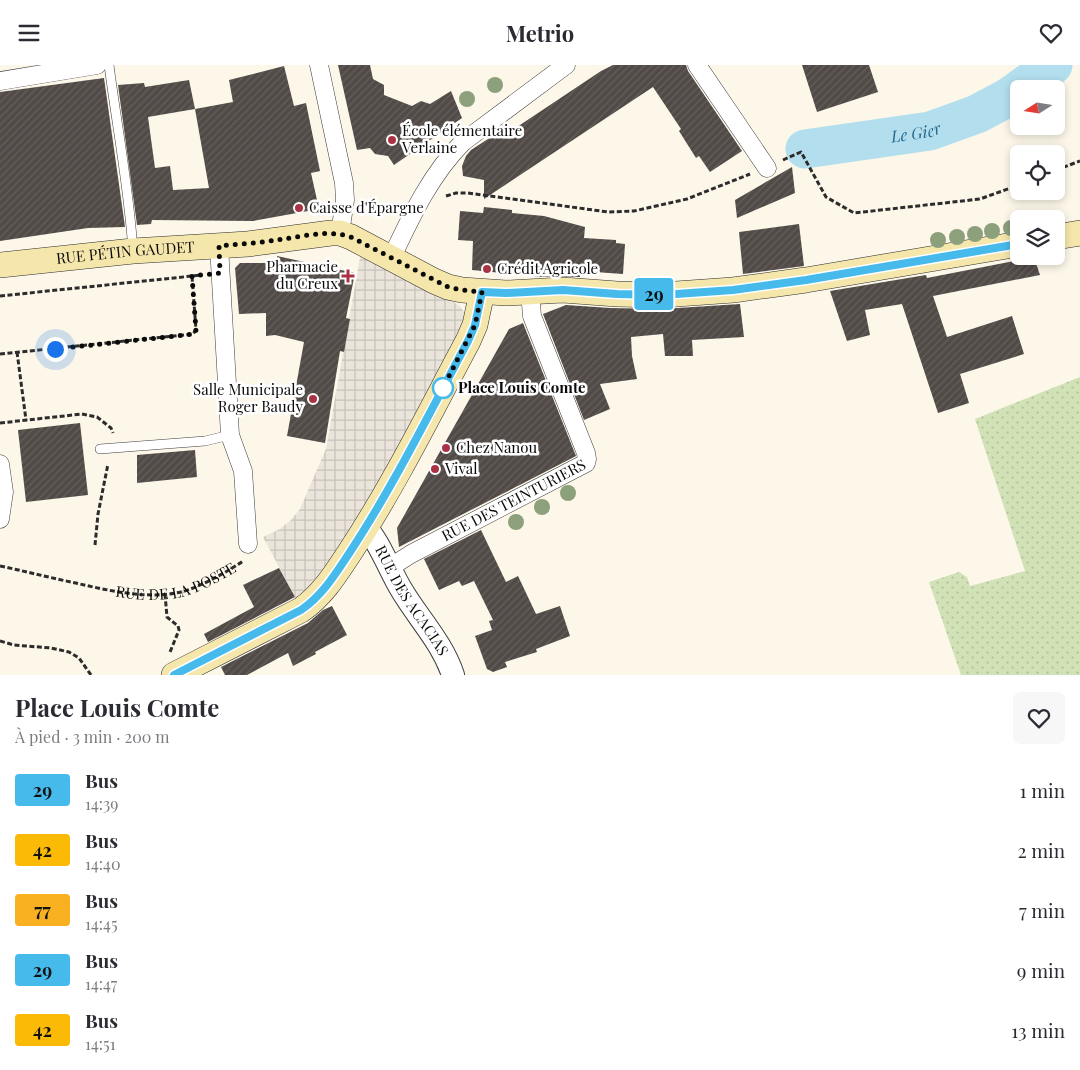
<!DOCTYPE html>
<html lang="fr">
<meta charset="utf-8">
<style>
:root{--surface:#fff;--page:#f7f7f7;--text:#2b2b33;--muted:#7c7c81}
body{margin:0;font-family:"Playfair Display",serif;background:var(--page);color:var(--text);height:100vh;display:flex;flex-direction:column;font-size:19px;white-space:nowrap}
*{box-sizing:border-box;margin:0}
p{font-size:16px;color:var(--muted)}
.icon{flex:none;width:28px;height:28px;fill:none;stroke:currentColor;stroke-width:2;stroke-linecap:round;stroke-linejoin:round}
.map{position:relative;height:610px;overflow:hidden}
.details{display:flex;flex-direction:column;background:var(--surface);flex:1}
.details>*{flex:none}
.badge{padding:0 10px;border-radius:4px;font-size:18px;line-height:32px}
.needle{width:32px;rotate:258deg}
.tools{position:absolute;left:1010px;top:15px;display:grid;gap:10px}
.tools a{display:grid;place-items:center;width:55px;height:55px;border-radius:8px;background:var(--surface);box-shadow:0 2px 8px #0003;font-size:25px}
.you{position:absolute;width:25px;height:25px;margin:-12px;border:4px solid #fff;border-radius:50%;background:#1a73e8;box-shadow:0 0 0 8px #1a73e833}
.map>.badge{position:absolute;translate:-50% -50%;box-shadow:0 0 0 2px #fff}
.round{display:grid;place-items:center;flex:none;width:52px;height:52px;border-radius:8px;background:var(--page)}
.headline{display:flex;align-items:center;justify-content:space-between;height:85px;padding:0 15px}
h1{font-size:24px;font-weight:700;line-height:38px}
ul{padding:0;list-style:none}
li{display:flex;align-items:center;gap:15px;height:60px;padding:0 15px}
li div{flex:1}
li b{display:block;font-size:19px}
li em{font-style:normal}
li .badge{min-width:55px;font-weight:700;text-align:center}
header{display:flex;justify-content:space-between;align-items:center;height:65px;padding:0 15px;background:var(--surface);font-size:22px;font-weight:700}
.map>svg:first-child{display:block}
</style>
<header><svg class="icon" aria-label="menu" viewBox="0 0 24 24"><path d="M4 6h16M4 12h16M4 18h16"/></svg>Metrio<svg class="icon" aria-label="heart" viewBox="0 0 24 24"><path d="M12 20l-8-8c-3-5 5-10 8-4 3-6 11-1 8 4z"/></svg></header>
<div class="map">
<svg width="1080" height="610" viewBox="0 0 1080 610">
<defs>
<pattern id="garden-dots" width="8" height="8" patternUnits="userSpaceOnUse" patternTransform="scale(1.25)"><rect width="8" height="8" fill="#d2e2b7"/><path d="M2 2h.1M6 6h.1" fill="none" stroke="#b3c19c" stroke-width="1.8" stroke-linecap="round"/></pattern>
<pattern id="plaza-grid" width="8" height="8" patternUnits="userSpaceOnUse" patternTransform="scale(1.25)"><rect width="8" height="8" fill="#eae4da"/><path d="M0 4h8M4 0v8" fill="none" stroke="#c7c2ba"/></pattern>
<pattern id="building-hatch" width="6" height="6" patternUnits="userSpaceOnUse" patternTransform="scale(1.25)"><rect width="6" height="6" fill="#514a47"/><path d="M-1 1l2-2M0 6l6-6M5 7l2-2" fill="none" stroke="#65605d"/></pattern>
</defs>
<rect width="100%" height="100%" fill="#fcf7e9"/>
<path fill="url(#garden-dots)" d="M1080,312v298h-119l-32,-93 30,-10 8,5 3,9 55,-15 -50,-152z"/>
<path fill="url(#plaza-grid)" d="M361,187l87,46 13,9 5,9 1,8 -123,225 -47,52 -34,-64 17,-8 11,-9 9,-11 26,-60z"/>
<g fill="none" stroke-linecap="round" stroke-linejoin="round">
<g stroke="#b3deee" stroke-width="39">
<path d="M1020,24l33,-24"/>
<path id="s1" d="M805,84l125,-18 47,-17 30,-16 12,-8"/>
</g>
</g>
<g fill="url(#building-hatch)" fill-rule="evenodd">
<path d="M338,0h32l3,14 11,6v10l28,11 9,-5 9,3 21,-13 11,27 -68,47 -6,-9 -13,-2 -5,-6 -13,2z"/>
<path d="M613,0h73l2,6 54,80 -32,21 -11,-16 -3,2 -17,-27 2,-2 -28,-42 -169,112v-19l-21,-4 -1,-10 4,-10 5,-6 37,-24 3,5 90,-60z"/>
<path d="M802,0h67l9,27 -61,20z"/>
<path d="M284,1l10,40 12,-3 14,68 -9,2 8,36 -66,12 -101,-1 -1,4 -14,1 -19,-140 26,-2 1,4 44,-7 6,29 38,-7 -4,-22zM195,44l14,79 -36,2 -3,-24 -15,2 -7,-51z"/>
<path d="M104,13l21,149 -37,1 -88,13v-149z"/>
<path d="M792,102l3,26 -58,25 -2,-18z"/>
<path d="M484,142l28,3v3l32,3 41,11 -1,11 32,2v3l9,1 -2,30 -42,-3 -1,6h-37l-71,-7 1,-29 -15,-1 2,-29 23,2z"/>
<path d="M799,159l5,42 -61,8 -4,-42z"/>
<path d="M277,191l78,17 -9,45 4,1 -6,33 -4,-1 -15,92 -38,-7 17,-94 -29,-7 -9,1v-23l-27,1 -4,-46 5,-5h37z"/>
<path d="M1034,192l6,18 -107,21 14,41 65,-21 12,38 -64,20 9,29 -31,10 -36,-109 -37,6 5,25 -23,6 -17,-50 96,-16 1,3z"/>
<path d="M740,239l4,33 -52,3 1,16h-28l-2,-22 -32,3 1,19 5,23 -37,5 10,25 -26,11 -41,-106 23,-9 44,3 52,1z"/>
<path d="M523,258l53,133 -177,91 -2,-19 112,-199z"/>
<path d="M80,358l8,72 -62,7 -8,-72z"/>
<path d="M195,385l2,27 -60,6v-28z"/>
<path d="M481,465l25,52 12,-6 18,38 24,-8 10,30 -34,13 1,3 -32,10 2,5 -14,5 -6,-3 -12,-33 17,-6 -3,-9 4,-1 -19,-39 -12,5 -3,-5 -20,9 -15,-31z"/>
<path d="M279,503l16,29 -87,45 -4,-8 50,-27 -11,-22z"/>
<path d="M332,541l15,29 -32,17 1,2 -23,12 -5,-13 -41,22h-22l-4,-8 87,-44 15,-13z"/>
</g>
<g fill="none" stroke-linecap="round" stroke-linejoin="round">
<defs>
<g id="service">
<path d="M109,0c8,62 20,123 24,186"/>
<path d="M100,384l105,-8 25,-6"/>
</g>
<g id="minor">
<path d="M319,0l25,118 1,17 -5,33"/>
<path d="M697,0l70,103"/>
<path d="M0,16l97,-16"/>
<path d="M219,181l11,189 13,36 5,73"/>
<path d="M391,194c20,-42 39,-84 72,-117l103,-77"/>
<path d="M0,399l4,28 -4,27"/>
<path id="s3" d="M389,503l22,-14 175,-91 1,-4 -1,-6 -54,-137 -2,-24"/>
</g>
<g id="tertiary">
<path id="s4" d="M366,463c12,11 25,45 35,61 17,29 41,53 52,86"/>
</g>
<g id="secondary">
<path d="M1056,172l24,-4"/>
<path id="s5" d="M0,200l133,-14 115,-7 83,-11h9l11,4 83,44 14,6 14,3 44,3 57,-3 54,4 45,1 71,-5 73,-10 213,-36"/>
<path d="M174,610l127,-65c22,-15 35,-37 49,-58 44,-67 80,-140 118,-211l7,-16 7,-33"/>
</g>
</defs>
<use href="#service" stroke="#3d3d3d" stroke-width="10"/>
<use href="#minor" stroke="#3d3d3d" stroke-width="19"/>
<use href="#tertiary" stroke="#3d3d3d" stroke-width="24"/>
<use href="#secondary" stroke="#2c2c2c" stroke-width="26"/>
<g stroke="#2c2c2c" stroke-width="3" stroke-dasharray="5 2.5" stroke-linecap="butt">
<path d="M783,95l18,-8 25,45 28,16 126,-14 39,-14"/>
<path d="M1056,105l24,-9"/>
<path d="M446,131l10,-3h12l140,19 26,-1 53,-12 63,-25"/>
<path d="M0,231l202,-21"/>
<path d="M17,287l9,68"/>
<path d="M0,289l193,-20 3,-4 -4,-54"/>
<path d="M0,358l82,-9 15,3 14,11 2,5"/>
<path d="M95,480l3,-31 10,-50"/>
<path id="s2" d="M0,501c24,5 47,11 71,16 36,8 74,18 110,10 17,-4 48,-21 62,-31"/>
<path d="M165,529l2,23 11,9 1,4 -9,22"/>
<path d="M0,576l14,4 37,3 18,4 10,6 12,17"/>
</g>
<use href="#service" stroke="#fff" stroke-width="9"/>
<use href="#minor" stroke="#fff" stroke-width="18"/>
<use href="#tertiary" stroke="#fff" stroke-width="22"/>
<use href="#secondary" stroke="#f5e6ab" stroke-width="25"/>
</g>
<g fill="#8da07c">
<circle cx="495" cy="20" r="8"/>
<circle cx="467" cy="34" r="8"/>
<circle cx="1011" cy="163" r="8"/>
<circle cx="992" cy="166" r="8"/>
<circle cx="975" cy="169" r="8"/>
<circle cx="957" cy="172" r="8"/>
<circle cx="938" cy="175" r="8"/>
<circle cx="568" cy="428" r="8"/>
<circle cx="542" cy="442" r="8"/>
<circle cx="516" cy="457" r="8"/>
</g>
<g fill="none" stroke-linecap="round" stroke-linejoin="round">
<defs>
<path id="line" d="M174,610l127,-65c22,-15 35,-37 49,-58 44,-67 80,-140 118,-211l7,-16 7,-33 24,1 57,-3 54,4 45,1 71,-5 73,-10 213,-36"/>
</defs>
<use href="#line" stroke="#fff" stroke-width="11"/>
<use href="#line" stroke="#47baec" stroke-width="8"/>
<path stroke="#0a0a0a" stroke-width="5" stroke-dasharray="0 9" d="M55,284l139,-15 2,-4 -4,-54 28,-3 -1,-27c19,-2 39,-3 58,-6 24,-3 50,-11 74,-3l97,50 14,3 20,2 -7,33 -34,67 2,-4"/>
</g>
<g fill="#a93344" stroke="#fff" stroke-width="2">
<circle cx="392" cy="75" r="5"/>
<circle cx="299" cy="143" r="5"/>
<circle cx="487" cy="204" r="5"/>
<path d="M345.5 203.5h5v5h5v5h-5v5h-5v-5h-5v-5h5z"/>
<circle cx="313" cy="334" r="5"/>
<circle cx="446" cy="383" r="5"/>
<circle cx="435" cy="404" r="5"/>
</g>
<circle fill="#fff" stroke="#47baec" stroke-width="2.5" cx="443" cy="323" r="10"/>
<g text-anchor="middle" stroke-width="5" stroke-linejoin="round" paint-order="stroke">
<g font-size="15" fill="#0a0a0a" stroke="#fff" text-anchor="start">
<text x="402" y="71">École élémentaire<tspan x="402" dy="17">Verlaine</tspan></text>
<text x="309" y="148">Caisse d'Épargne</text>
<text x="338" y="207" text-anchor="end">Pharmacie<tspan x="338" dy="17">du Creux</tspan></text>
<text x="497" y="209">Crédit Agricole</text>
<text x="303" y="330" text-anchor="end">Salle Municipale<tspan x="303" dy="17">Roger Baudy</tspan></text>
<text x="456" y="388">Chez Nanou</text>
<text x="445" y="409">Vival</text>
</g>
<g font-size="15" fill="#0a0a0a" stroke="#fff">
<text dy="5" stroke="none"><textPath href="#s5" startOffset="126">RUE PÉTIN GAUDET</textPath></text>
<text dy="5" stroke="none"><textPath href="#s3" startOffset="142">RUE DES TEINTURIERS</textPath></text>
<text dy="5" stroke="none"><textPath href="#s2" startOffset="181">RUE DE LA POSTE</textPath></text>
<text dy="5" stroke="none"><textPath href="#s4" startOffset="86">RUE DES ACACIAS</textPath></text>
</g>
<g font-size="15" font-weight="bold" fill="#0a0a0a" stroke="#fff" text-anchor="start">
<text x="458" y="328">Place Louis Comte</text>
</g>
<g font-size="16" font-style="italic" fill="#23688c" stroke="#fff">
<text dy="6" stroke="none"><textPath href="#s1" startOffset="112">Le Gier</textPath></text>
</g>
</g>
</svg>
<div class="tools">
<a><svg class="needle" viewBox="-14 -14 28 28"><path d="M0-13l5 13h-10z" fill="#e53935"/><path d="M0 13l5-13h-10z" fill="#7c7c81"/></svg></a>
<a><svg class="icon" aria-label="locate" viewBox="0 0 24 24"><circle cx="12" cy="12" r="6"/><path d="M12 2v4M12 18v4M2 12h4M18 12h4"/></svg></a>
<a><svg class="icon" aria-label="layers" viewBox="0 0 24 24"><path d="M12 4l9 5-9 5-9-5zM3 14l9 5 9-5"/></svg></a>
</div>
<div class="you" style="left:55px;top:284px"></div>
<b class="badge" style="left:654px;top:229px;background:#47baec;color:#111">29</b>
</div>
<section class="details">
<div class="headline"><div><h1>Place Louis Comte</h1><p>À pied · 3 min · 200 m</p></div><a class="round"><svg class="icon" aria-label="heart" viewBox="0 0 24 24"><path d="M12 20l-8-8c-3-5 5-10 8-4 3-6 11-1 8 4z"/></svg></a></div>
<ul>
<li><span class="badge" style="background:#47baec;color:#111">29</span><div><b>Bus</b><p>14:39</p></div><em>1 min</em></li>
<li><span class="badge" style="background:#fbba05;color:#111">42</span><div><b>Bus</b><p>14:40</p></div><em>2 min</em></li>
<li><span class="badge" style="background:#f9b122;color:#111">77</span><div><b>Bus</b><p>14:45</p></div><em>7 min</em></li>
<li><span class="badge" style="background:#47baec;color:#111">29</span><div><b>Bus</b><p>14:47</p></div><em>9 min</em></li>
<li><span class="badge" style="background:#fbba05;color:#111">42</span><div><b>Bus</b><p>14:51</p></div><em>13 min</em></li>
</ul>
</section>
